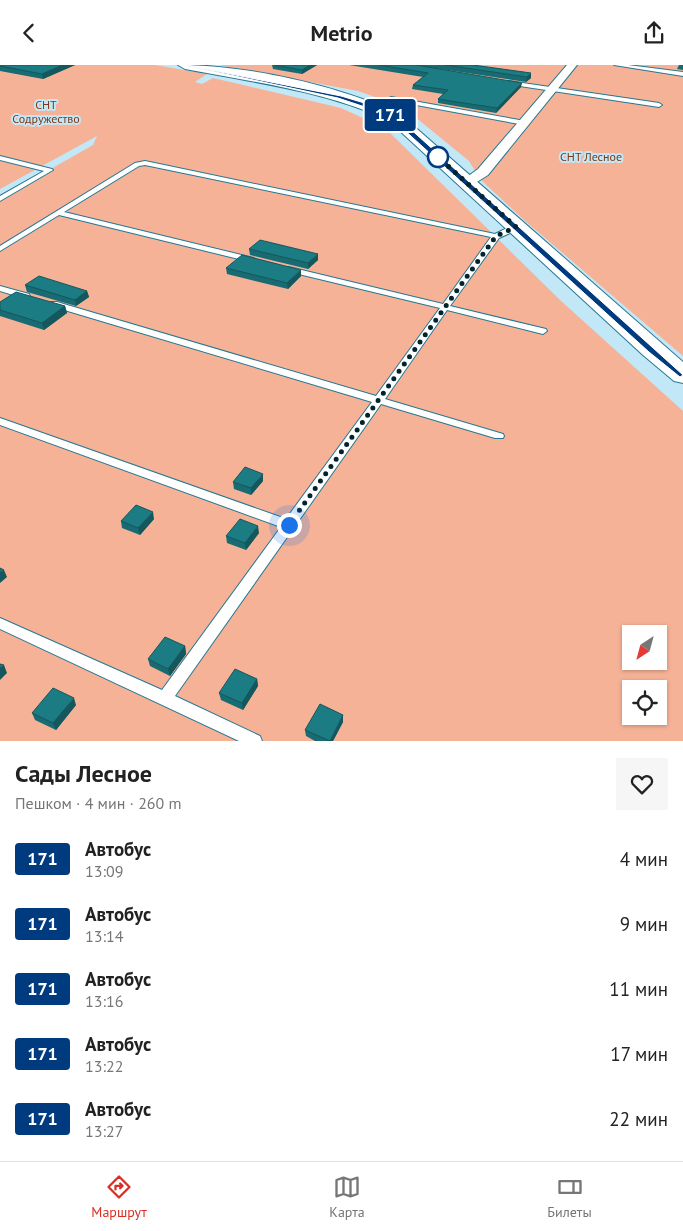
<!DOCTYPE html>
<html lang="ru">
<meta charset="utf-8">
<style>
:root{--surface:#fff;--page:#f6f6f6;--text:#222;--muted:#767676;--line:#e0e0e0;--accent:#d93025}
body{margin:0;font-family:"PT Sans",sans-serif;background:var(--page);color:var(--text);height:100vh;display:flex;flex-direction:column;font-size:19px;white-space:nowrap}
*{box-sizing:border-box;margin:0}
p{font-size:16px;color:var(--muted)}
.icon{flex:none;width:28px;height:28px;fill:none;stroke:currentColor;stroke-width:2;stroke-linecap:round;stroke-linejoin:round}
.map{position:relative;height:676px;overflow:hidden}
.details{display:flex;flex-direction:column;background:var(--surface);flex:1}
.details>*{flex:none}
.badge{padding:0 10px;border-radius:4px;font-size:18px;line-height:32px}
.needle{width:32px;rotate:216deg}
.tools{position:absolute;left:622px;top:560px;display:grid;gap:10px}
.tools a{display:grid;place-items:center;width:45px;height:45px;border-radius:0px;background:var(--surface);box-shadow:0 1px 4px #0004;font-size:25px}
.you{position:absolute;width:25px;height:25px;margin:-12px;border:4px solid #fff;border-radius:50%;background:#1a73e8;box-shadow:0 0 0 8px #1a73e833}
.map>.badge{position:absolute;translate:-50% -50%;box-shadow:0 0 0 2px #fff}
.round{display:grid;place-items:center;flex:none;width:52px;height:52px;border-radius:0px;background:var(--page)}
.headline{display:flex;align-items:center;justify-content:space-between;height:85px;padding:0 15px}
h1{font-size:24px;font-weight:600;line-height:38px}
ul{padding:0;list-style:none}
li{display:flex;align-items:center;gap:15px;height:65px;padding:0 15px}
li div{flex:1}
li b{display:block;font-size:19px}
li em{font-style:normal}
li .badge{min-width:55px;font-weight:700;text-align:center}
header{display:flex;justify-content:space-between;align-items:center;height:65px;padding:0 15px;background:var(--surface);font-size:22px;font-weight:600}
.tabs{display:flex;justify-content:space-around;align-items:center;height:70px;border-top:1px solid var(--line);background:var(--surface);font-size:14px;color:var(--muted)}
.tabs a{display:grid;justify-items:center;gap:2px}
.tabs .current{color:var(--accent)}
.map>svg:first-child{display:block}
</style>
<header><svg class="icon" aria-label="back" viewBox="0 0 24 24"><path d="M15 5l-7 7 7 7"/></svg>Metrio<svg class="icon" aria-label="share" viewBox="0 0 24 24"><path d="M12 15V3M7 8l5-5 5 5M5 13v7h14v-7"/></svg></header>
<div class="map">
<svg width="683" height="676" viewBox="0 0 683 676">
<rect width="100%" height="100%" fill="#c2e7f6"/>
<g fill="#f6b296" fill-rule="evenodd">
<path d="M0,0h155l52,9 -12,8 7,2 11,-6 128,30 44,20 175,172 123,111v330h-683v-543l93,-53 4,-9 -97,53zM631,569h28v27h-28zM631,624h28v27h-28z"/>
<path d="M220,0h463v291l-159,-136 -44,-41 -11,-18 -66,-54 -45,-16z"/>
</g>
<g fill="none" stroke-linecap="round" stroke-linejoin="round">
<defs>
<g id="lane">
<path d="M614,0h14l55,7v4z"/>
<path d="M509,16l150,22 3,2 -3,2 -152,-23 -1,-1z"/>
<path d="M391,32l134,24 3,2 -3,2 -136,-25 -1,-1z"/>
<path d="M0,91l52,13 1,1 -53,31v-5l44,-25 -44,-11z"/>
<path d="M145,96l350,73 18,-9h6v4l-20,9 -49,68 96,23 1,2 -4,3 -96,-24 -62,89 118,35 1,2 -1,2h-8l-114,-34 -206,292 85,40 2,5h-23l-239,-112v-11l162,72 119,-163 -281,-102v-7l286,101 86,-117 -321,-96 -1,-2 1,-2h6l319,94 64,-88 -154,-37v-4h3l154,37 48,-67 -346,-72 -6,1 -75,46 190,46v4h-3l-192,-47 -59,36v-5l135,-83z"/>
<path d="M0,221l29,8 1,2 -4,3 -26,-8z"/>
</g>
<path id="street" d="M567,0h10l-89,110 -16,10h-10l-2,-3 18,-13z"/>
<path id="secondary" d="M178,0c70,0 158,20 222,49l283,248v21l-9,-2 -31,-26 -255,-235c-64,-29 -134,-38 -203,-51z"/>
</defs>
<use href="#lane" stroke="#247892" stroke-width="2"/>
<use href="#street" stroke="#247892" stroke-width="2"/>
<use href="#secondary" stroke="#247892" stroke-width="2"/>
<use href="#lane" fill="#fff" fill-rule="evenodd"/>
<use href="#street" fill="#fff" fill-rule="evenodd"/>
<use href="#secondary" fill="#fff" fill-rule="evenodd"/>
</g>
<g fill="#186b72">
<path d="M0,0h75l-32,14 -43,-8z"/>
<path d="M272,0h45l-15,9 -29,-5z"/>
<path d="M349,0h125l57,13 -5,4 -92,-14 87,19 -25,26 -58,-10v-4l5,-5 -31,-5 1,-4 10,-8z"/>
<path d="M679,0h4v5l-6,-1z"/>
<path d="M249,184l69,11 -10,9 -58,-14z"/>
<path d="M226,203l75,8 -13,13 -61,-15z"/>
<path d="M25,220l62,6 2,6 -13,9 -49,-14z"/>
<path d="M0,237l65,4 2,7 -23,17 -44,-14z"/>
<path d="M263,416l-12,14 -17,-6 -1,-7z"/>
<path d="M154,454l-14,16 -18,-7 -1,-7z"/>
<path d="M259,468l-13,17 -19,-7 -1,-7z"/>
<path d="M185,581l1,8 -16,22 -20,-10 -2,-7z"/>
<path d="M257,614l1,7 -15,24 -22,-10 -2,-7z"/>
<path d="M76,640l-20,25 -21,-10 -3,-7z"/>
<path d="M343,650v7l-10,19h-18l-9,-5 -1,-6z"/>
</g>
<g fill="#14575c">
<path d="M63,0h12l-32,14 -1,-5z"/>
<path d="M310,0h7l-15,9v-4z"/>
<path d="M531,8v5l-5,4 1,-5z"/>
<path d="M522,18l-1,4 -25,26 1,-5z"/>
<path d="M318,189v6l-10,9v-6z"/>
<path d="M301,205v6l-13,13 -1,-6z"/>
<path d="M87,226l2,6 -13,9 -1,-6z"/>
<path d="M65,241l2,7 -23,17 -2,-7z"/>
<path d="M263,409v7l-12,14v-7z"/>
<path d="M153,447l1,7 -14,16 -2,-7z"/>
<path d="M258,461l1,7 -13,17 -1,-7z"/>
<path d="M4,505l3,7 -7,6v-10z"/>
<path d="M185,581l1,8 -16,22 -2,-7z"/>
<path d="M4,600l3,8 -7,7v-11z"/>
<path d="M257,614l1,7 -15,24 -1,-7z"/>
<path d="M74,633l2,7 -20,25 -3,-7z"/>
<path d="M343,650v7l-10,19h-3z"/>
</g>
<g fill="#1c7c84" stroke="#14575c">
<path d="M0,0h63l-21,9 -42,-8z"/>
<path d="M274,0h36l-8,5z"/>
<path d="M379,0h37l106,18 -25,25 -59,-9 10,-9 -35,-5 15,-12z"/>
<path d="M445,0h28l58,8 -4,4z"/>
<path d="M260,175l58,14 -10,9 -59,-14z"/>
<path d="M242,190l59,15 -14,13 -61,-15z"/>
<path d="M39,211l48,15 -12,9 -50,-15z"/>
<path d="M16,227l49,14 -23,17 -42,-13v-8z"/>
<path d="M245,402l18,7 -12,14 -18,-6z"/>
<path d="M136,440l17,7 -15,16 -17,-7z"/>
<path d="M240,454l18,7 -13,17 -19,-7z"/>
<path d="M0,503l4,2 -4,3z"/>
<path d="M165,572l20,9 -17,23 -20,-10z"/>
<path d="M0,599l4,1 -4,4z"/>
<path d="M235,604l22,10 -15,24 -23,-10z"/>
<path d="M53,623l21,10 -21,25 -21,-10z"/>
<path d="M320,639l23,11 -13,26 -25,-11z"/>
</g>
<path fill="#003b80" stroke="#fff" d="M183,0h2l156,31 40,12 15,8 287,259 -3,2 -31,-25 -258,-234 -14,-7 -39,-13z"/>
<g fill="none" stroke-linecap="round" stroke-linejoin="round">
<path stroke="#01232e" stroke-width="5" stroke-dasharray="0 9" d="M289,460l207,-289 20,-9 -78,-70"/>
</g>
<circle fill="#fff" stroke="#003b80" stroke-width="2.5" cx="438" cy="92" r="10"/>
<g text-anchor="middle" stroke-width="4" stroke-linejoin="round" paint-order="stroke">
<g font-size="12" fill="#7f3816" stroke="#c2e7f6">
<text x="46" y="44">СНТ<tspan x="46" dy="14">Содружество</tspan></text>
<text x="591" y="96">СНТ Лесное</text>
</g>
</g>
</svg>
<div class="tools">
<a><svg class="needle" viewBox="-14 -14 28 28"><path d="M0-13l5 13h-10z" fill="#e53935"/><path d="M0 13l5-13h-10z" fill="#767676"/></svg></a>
<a><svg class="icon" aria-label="locate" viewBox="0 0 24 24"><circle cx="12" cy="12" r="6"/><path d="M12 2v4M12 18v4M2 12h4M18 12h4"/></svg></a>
</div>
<div class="you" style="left:289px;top:460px"></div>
<b class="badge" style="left:390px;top:50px;background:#003b80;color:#fff">171</b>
</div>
<section class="details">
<div class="headline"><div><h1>Сады Лесное</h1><p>Пешком · 4 мин · 260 m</p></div><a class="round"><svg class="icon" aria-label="heart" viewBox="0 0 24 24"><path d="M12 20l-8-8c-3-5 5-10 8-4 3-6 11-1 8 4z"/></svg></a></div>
<ul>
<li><span class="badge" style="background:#003b80;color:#fff">171</span><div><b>Автобус</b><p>13:09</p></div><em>4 мин</em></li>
<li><span class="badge" style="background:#003b80;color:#fff">171</span><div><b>Автобус</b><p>13:14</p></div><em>9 мин</em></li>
<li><span class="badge" style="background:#003b80;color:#fff">171</span><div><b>Автобус</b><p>13:16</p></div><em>11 мин</em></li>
<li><span class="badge" style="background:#003b80;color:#fff">171</span><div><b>Автобус</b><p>13:22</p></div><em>17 мин</em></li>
<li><span class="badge" style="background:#003b80;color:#fff">171</span><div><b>Автобус</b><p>13:27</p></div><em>22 мин</em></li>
</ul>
</section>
<nav class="tabs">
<a class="current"><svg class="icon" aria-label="directions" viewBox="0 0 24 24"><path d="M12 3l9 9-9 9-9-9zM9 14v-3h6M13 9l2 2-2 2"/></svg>Маршрут</a>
<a><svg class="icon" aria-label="map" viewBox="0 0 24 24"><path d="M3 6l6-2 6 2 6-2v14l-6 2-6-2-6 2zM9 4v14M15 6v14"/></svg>Карта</a>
<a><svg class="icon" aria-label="tickets" viewBox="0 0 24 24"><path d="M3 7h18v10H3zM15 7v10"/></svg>Билеты</a>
</nav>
